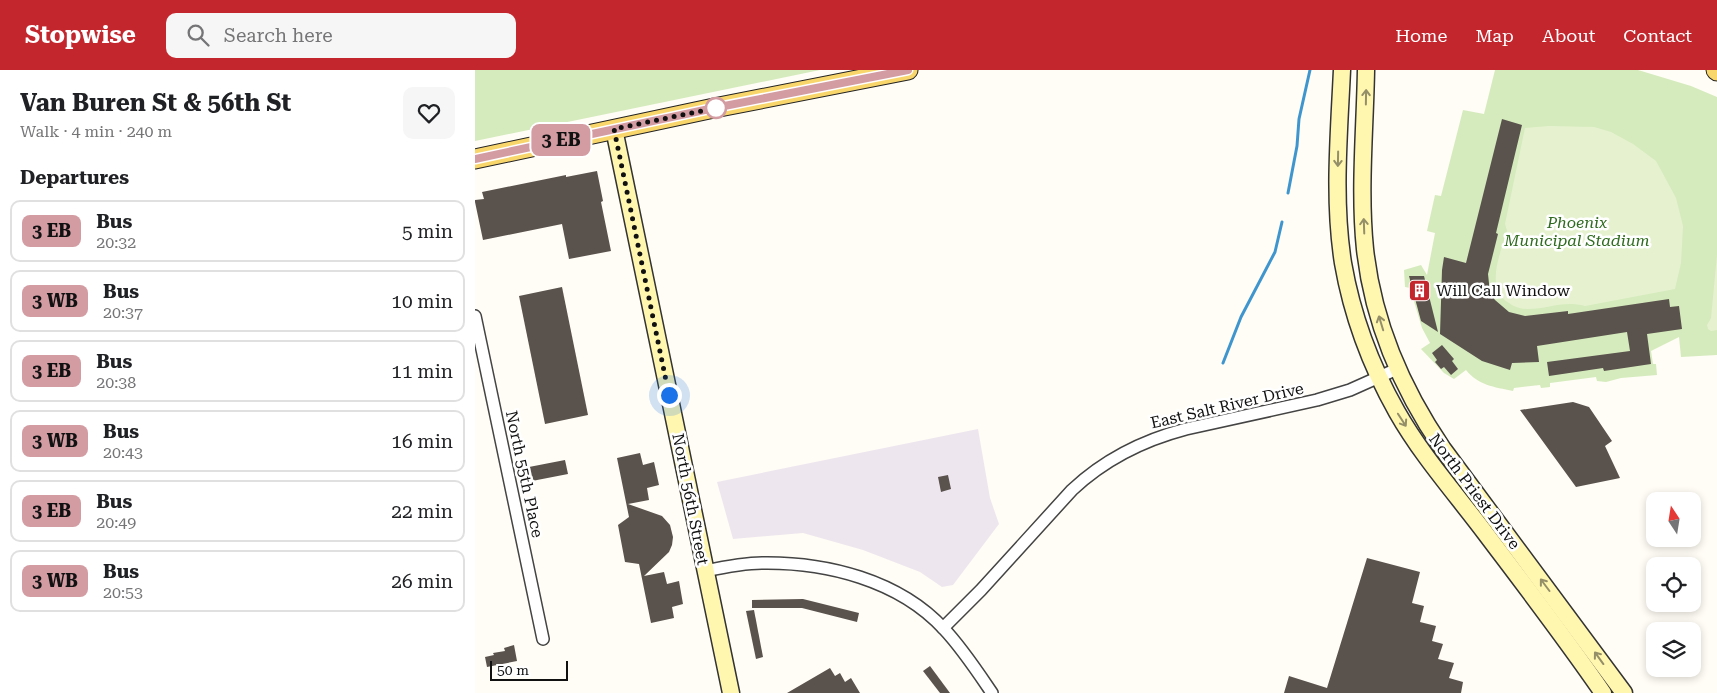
<!DOCTYPE html>
<meta charset="utf-8">
<style>
:root{--surface:#fff;--page:#f6f6f6;--text:#202124;--muted:#757577;--line:#e0e0e0;--accent:#c4262e}
body{margin:0;font-family:"Roboto Serif",serif;background:var(--page);color:var(--text);height:100vh;display:flex;flex-direction:column;font-size:19px;white-space:nowrap}
*{box-sizing:border-box;margin:0}
p{font-size:16px;color:var(--muted)}
.icon{flex:none;width:28px;height:28px;fill:none;stroke:currentColor;stroke-width:2;stroke-linecap:round;stroke-linejoin:round}
.map{position:relative;flex:1;overflow:hidden}
.drawer{display:flex;flex-direction:column;background:var(--surface);width:475px}
.drawer>*{flex:none}
.badge{padding:0 10px;border-radius:8px;font-size:18px;line-height:32px}
.needle{width:32px;rotate:348deg}
.buttons{position:absolute;left:1171px;top:422px;display:grid;gap:10px}
.buttons a{display:grid;place-items:center;width:55px;height:55px;border-radius:10px;background:var(--surface);box-shadow:0 2px 8px #0003;font-size:25px}
.scale{position:absolute;left:15px;bottom:12px;width:78px;box-sizing:border-box;padding-left:5px;border:2px solid #111;border-top:0;font-size:14px;line-height:18px;white-space:nowrap;color:#111;-webkit-text-stroke:4px #fff;paint-order:stroke}
.you{position:absolute;width:25px;height:25px;margin:-12px;border:4px solid #fff;border-radius:50%;background:#1a73e8;box-shadow:0 0 0 8px #1a73e833}
.map>.badge{position:absolute;translate:-50% -50%;box-shadow:0 0 0 2px #fff}
h2{padding:0 20px;font-size:19px;line-height:45px}
.round{display:grid;place-items:center;flex:none;width:52px;height:52px;border-radius:10px;background:var(--page)}
.summary{display:flex;align-items:center;justify-content:space-between;height:85px;padding:0 20px}
h1{font-size:24px;font-weight:700;line-height:38px}
ul{padding:0;list-style:none}
li{display:flex;align-items:center;gap:15px;height:62px;margin:0 10px 8px;padding:0 10px;border:2px solid var(--line);border-radius:10px}
li div{flex:1}
li b{display:block;font-size:19px}
li em{font-style:normal}
li .badge{min-width:55px;font-weight:700;text-align:center}
header{display:flex;align-items:center;gap:30px;box-sizing:border-box;height:70px;padding:0 25px;background:var(--accent);color:#fff}
header strong{font-size:24px}
nav{display:flex;gap:28px;margin-inline-start:auto;font-size:18px}
.search{width:350px;height:45px;background:var(--page);display:flex;align-items:center;gap:12px;box-sizing:border-box;padding:0 18px;border-radius:10px;color:var(--muted);font-size:19px}
main{display:flex;flex:1;min-height:0}
.map>svg:first-child{display:block}
</style>
<header>
<strong>Stopwise</strong>
<div class="search"><svg class="icon" aria-label="search" viewBox="0 0 24 24"><circle cx="10" cy="10" r="6"/><path d="M15 15l6 6"/></svg>Search here</div>
<nav><a>Home</a><a>Map</a><a>About</a><a>Contact</a></nav>
</header>
<main>
<section class="drawer">
<div class="summary"><div><h1>Van Buren St &amp; 56th St</h1><p>Walk · 4 min · 240 m</p></div><a class="round"><svg class="icon" aria-label="heart" viewBox="0 0 24 24"><path d="M12 20l-8-8c-3-5 5-10 8-4 3-6 11-1 8 4z"/></svg></a></div>
<h2>Departures</h2>
<ul>
<li><span class="badge" style="background:#d39ca3;color:#111">3 EB</span><div><b>Bus</b><p>20:32</p></div><em>5 min</em></li>
<li><span class="badge" style="background:#d39ca3;color:#111">3 WB</span><div><b>Bus</b><p>20:37</p></div><em>10 min</em></li>
<li><span class="badge" style="background:#d39ca3;color:#111">3 EB</span><div><b>Bus</b><p>20:38</p></div><em>11 min</em></li>
<li><span class="badge" style="background:#d39ca3;color:#111">3 WB</span><div><b>Bus</b><p>20:43</p></div><em>16 min</em></li>
<li><span class="badge" style="background:#d39ca3;color:#111">3 EB</span><div><b>Bus</b><p>20:49</p></div><em>22 min</em></li>
<li><span class="badge" style="background:#d39ca3;color:#111">3 WB</span><div><b>Bus</b><p>20:53</p></div><em>26 min</em></li>
</ul>
</section>
<div class="map">
<svg width="1242" height="623" viewBox="0 0 1242 623">
<rect width="100%" height="100%" fill="#fffdf5"/>
<path fill="#eee6ef" d="M503,359l12,69 9,26 -46,61 -11,2 -22,-15 -57,-22 -60,-17 -70,6 -16,-57z"/>
<g fill="#d5ebbd">
<path d="M0,0h345l-345,71z"/>
<path d="M1020,0h143l53,16 26,11v258l-36,2 -2,-20 -28,14 2,13h3l1,11 -36,3 -15,4 -9,-1 -1,-4 -46,6v4l-9,1 -1,-3 -26,3 -1,3c-19,-4 -35,-6 -47,-21l-12,9 -10,-6 -23,-24 9,-6 -8,-15 -12,-40 -5,-1 -1,-17 17,-5 6,10 8,-42 -8,-2 8,-36 6,1 22,-86 21,4z"/>
</g>
<g fill="#e6f2cf">
<path d="M1074,56l45,1 17,5 22,12 23,17 20,37 7,28 -2,37 -6,26 -90,17c-22,-6 -36,3 -58,3 -6,0 -13,-2 -18,-6 -25,-15 -8,-51 -2,-72l-2,-7 20,-96z"/>
<path d="M1242,185v75l-6,1 -3,-2 -1,-4 4,-7z"/>
</g>
<g fill="none" stroke-linecap="round" stroke-linejoin="round">
<g stroke="#3f96cf" stroke-width="3">
<path d="M813,123l9,-47 2,-27 11,-49"/>
<path d="M748,293l18,-46 34,-65 7,-30"/>
</g>
</g>
<g fill="#5a524d">
<path d="M1027,49l20,6 -26,108 2,1 -10,40 2,19 5,7 14,12 16,4 43,-5v3l101,-15 1,8 9,-1 3,23 -35,5 4,30 -47,7 -1,-3 -54,8 -2,-14 83,-11 -3,-19 -90,14 2,16 -27,1 -2,7 -28,-9 -42,-27 2,-64 2,-13 22,6z"/>
<path d="M122,101l6,30 -2,1 10,49 -42,8 -7,-35 -79,16 -8,-38v-2l9,-1 -2,-7 84,-17v2z"/>
<path d="M934,206h15l14,56 -17,-11z"/>
<path d="M87,217l26,128 -43,9 -26,-128z"/>
<path d="M967,275l12,14 -2,2 6,8 -7,6 -7,-8 -3,2 -6,-7 2,-2 -5,-7z"/>
<path d="M1098,332l16,5 23,34 -7,5 15,32 -44,9 -56,-77z"/>
<path d="M165,383l3,12 11,-3 5,23 -12,3 2,12 -21,4 34,12 8,9 3,12 -1,8 -3,7 -25,24 20,-4 3,12 12,-3 4,23 -11,3 2,11 -23,5 -12,-59 -14,-2 -7,-37 11,-8 -12,-59z"/>
<path d="M90,390l3,14 -36,7 -3,-14z"/>
<path d="M473,405l3,14 -10,3 -3,-15z"/>
<path d="M892,488l53,14 -8,31 12,3 -4,16 16,4 -4,15 11,3 -5,15 16,4 -5,15 14,4 -2,11h-177l5,-17 38,12z"/>
<path d="M328,529l56,14 -2,9 -55,-14h-50v-8z"/>
<path d="M279,540l9,47 -7,2 -10,-48z"/>
<path d="M39,575l3,16 -30,6 -2,-10 9,-2 -1,-2 12,-2 -1,-3z"/>
<path d="M455,596l20,27h-10l-17,-22z"/>
<path d="M355,598l5,8 5,-3 5,9 6,-4 9,15h-73z"/>
</g>
<g fill="none" stroke-linecap="round" stroke-linejoin="round">
<defs>
<g id="street">
<path d="M0,246l68,323"/>
<path d="M230,501c19,-4 38,-8 57,-8 64,-1 137,17 182,66 18,19 33,42 48,64"/>
<path d="M468,558l38,-38 91,-100c33,-31 72,-50 114,-61l131,-29 33,-10 47,-21"/>
</g>
<g id="secondary">
<path d="M867,0c-3,64 -9,130 1,193 9,52 28,103 54,149 25,44 59,82 89,122 40,53 80,105 117,159"/>
<path d="M891,0c-1,58 -7,121 -1,179 8,73 37,140 78,200l181,244"/>
<path d="M139,59l117,564"/>
</g>
<g id="primary">
<path d="M1241,0l1,1"/>
<path d="M0,89l239,-51 194,-38"/>
</g>
</defs>
<use href="#street" stroke="#444" stroke-width="14"/>
<use href="#secondary" stroke="#333" stroke-width="19"/>
<use href="#primary" stroke="#222" stroke-width="21"/>
<use href="#street" stroke="#fff" stroke-width="11"/>
<use href="#secondary" stroke="#fff6b0" stroke-width="16"/>
<use href="#primary" stroke="#f9d66b" stroke-width="19"/>
</g>
<defs><path id="oneway-shaft" d="M-6 0H5M1.5-3L5.5 0L1.5 3" fill="none" stroke-width="1.6" stroke-linecap="round" stroke-linejoin="round" transform="scale(1.25)"/></defs>
<g stroke="#948f68">
<use href="#oneway-shaft" transform="translate(891 27) rotate(-89)"/>
<use href="#oneway-shaft" transform="translate(863 89) rotate(91)"/>
<use href="#oneway-shaft" transform="translate(889 156) rotate(-92)"/>
<use href="#oneway-shaft" transform="translate(906 253) rotate(-107)"/>
<use href="#oneway-shaft" transform="translate(927 350) rotate(57)"/>
<use href="#oneway-shaft" transform="translate(1070 515) rotate(-127)"/>
<use href="#oneway-shaft" transform="translate(1124 588) rotate(-126)"/>
</g>
<g fill="none" stroke-linecap="round" stroke-linejoin="round">
<defs>
<path id="line" d="M0,89l239,-51 194,-38"/>
</defs>
<use href="#line" stroke="#fff" stroke-width="11"/>
<use href="#line" stroke="#d39ca3" stroke-width="8"/>
<path stroke="#111" stroke-width="5" stroke-dasharray="0 9" d="M194,325l-55,-266 102,-21"/>
</g>
<defs>
<symbol id="building-square" viewBox="-11 -11 22 22"><rect x="-9" y="-9" width="18" height="18" rx="4" fill="#c4262e" stroke="#fff"/><path d="M-4-6H4V6H1V3H-1V6H-4ZM-2.5-4.3h1.7v1.8h-1.7ZM.8-4.3h1.7v1.8H.8ZM-2.5-1h1.7V.8h-1.7ZM.8-1h1.7V.8H.8Z" fill="#fff"/></symbol>
</defs>
<g fill-rule="evenodd">
<use href="#building-square" x="932" y="208" width="25" height="25"/>
</g>
<circle fill="#fff" stroke="#d39ca3" stroke-width="2.5" cx="241" cy="38" r="10"/>
<g text-anchor="middle" stroke-width="5" stroke-linejoin="round" paint-order="stroke">
<g font-size="16" font-style="italic" fill="#2f6b1f" stroke="#fff">
<text x="1102" y="158">Phoenix<tspan x="1102" dy="18">Municipal Stadium</tspan></text>
</g>
<g font-size="16" fill="#111" stroke="#fff" text-anchor="start">
<text x="961" y="226">Will Call Window</text>
</g>
<g font-size="16" fill="#111" stroke="#fff">
<text transform="translate(752 335) rotate(-13)" y="6">East Salt River Drive</text>
<text transform="translate(50 404) rotate(78)" y="6">North 55th Place</text>
<text transform="translate(1000 421) rotate(53)" y="6">North Priest Drive</text>
<text transform="translate(216 429) rotate(79)" y="6">North 56th Street</text>
</g>
</g>
</svg>
<div class="buttons">
<a><svg class="needle" viewBox="-14 -14 28 28"><path d="M0-13l5 13h-10z" fill="#e53935"/><path d="M0 13l5-13h-10z" fill="#757577"/></svg></a>
<a><svg class="icon" aria-label="locate" viewBox="0 0 24 24"><circle cx="12" cy="12" r="6"/><path d="M12 2v4M12 18v4M2 12h4M18 12h4"/></svg></a>
<a><svg class="icon" aria-label="layers" viewBox="0 0 24 24"><path d="M12 4l9 5-9 5-9-5zM3 14l9 5 9-5"/></svg></a>
</div>
<div class="scale">50 m</div>
<div class="you" style="left:194px;top:325px"></div>
<b class="badge" style="left:86px;top:70px;background:#d39ca3;color:#111">3 EB</b>
</div>
</main>
